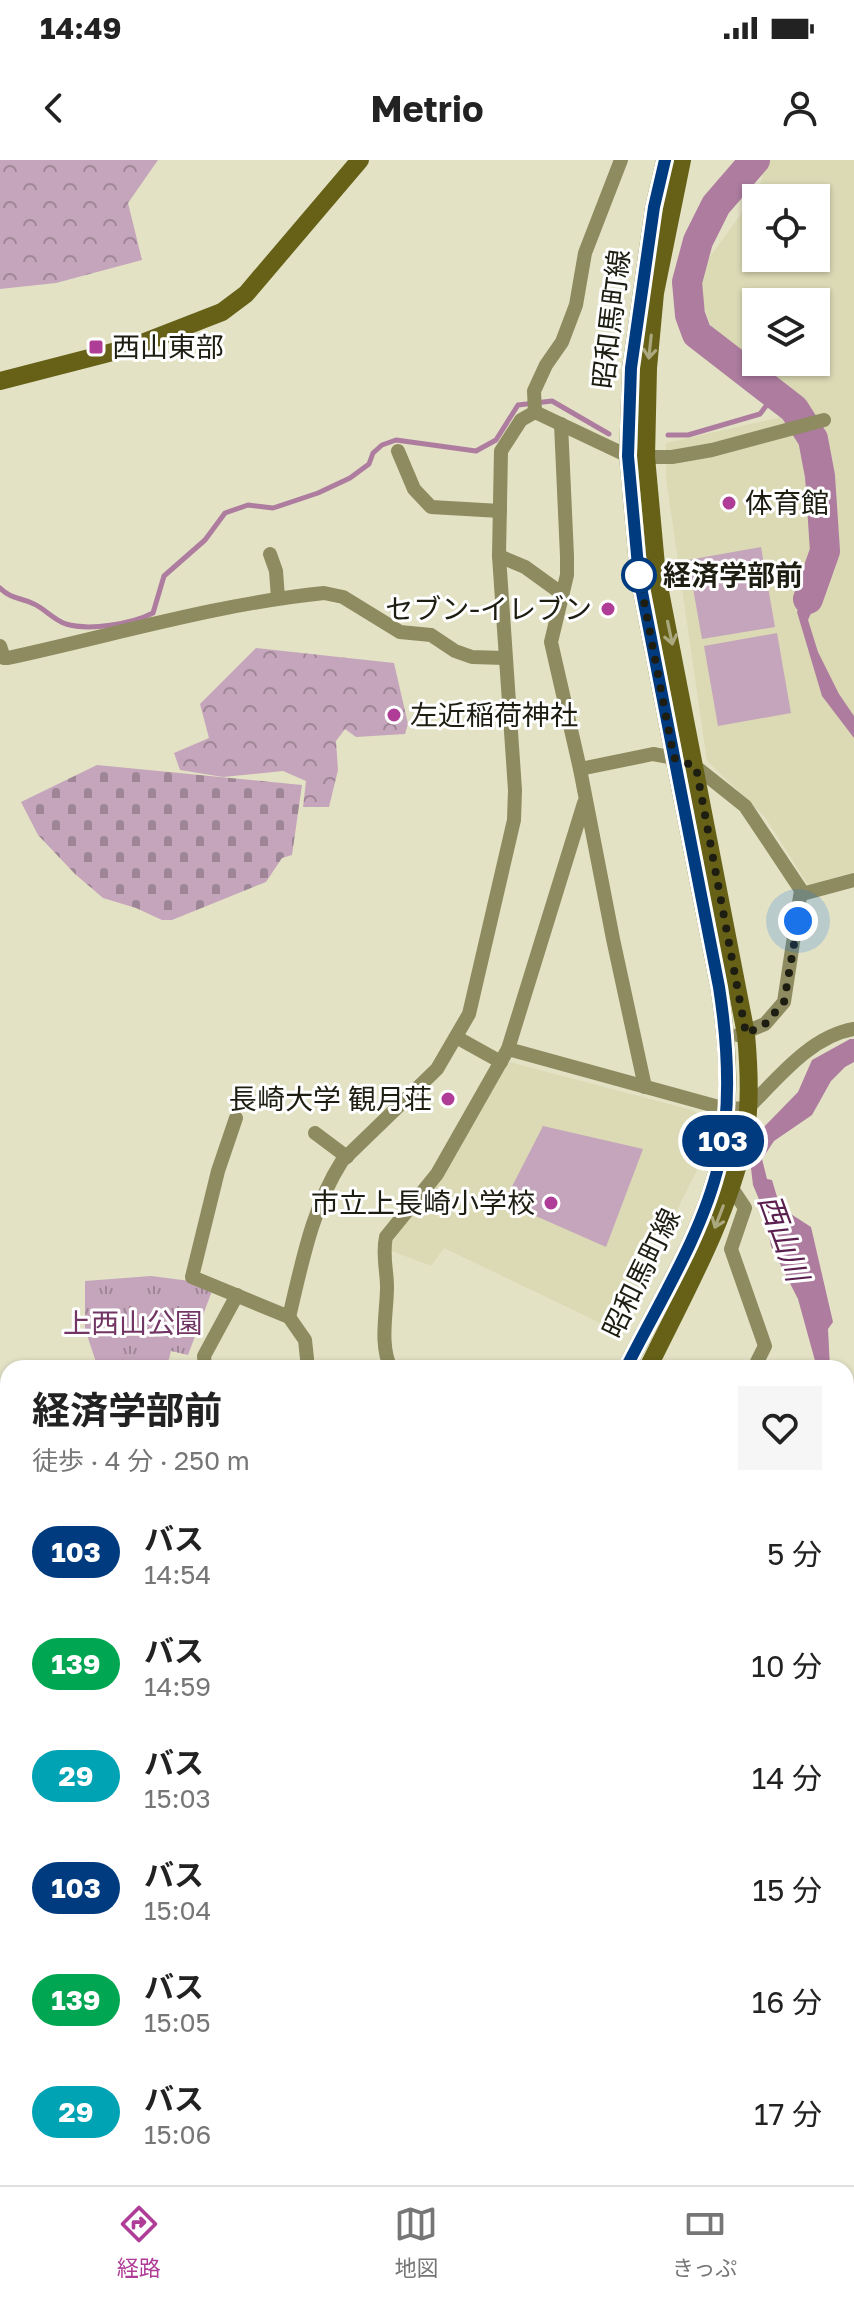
<!DOCTYPE html>
<html lang="ja">
<meta charset="utf-8">
<style>
:root{--surface:#fff;--page:#f6f6f6;--text:#222;--muted:#767676;--line:#e0e0e0;--accent:#af3d97}
body{margin:0;font-family:"Golos Text","Noto Sans JP",sans-serif;background:var(--page);color:var(--text);height:100vh;display:flex;flex-direction:column;font-size:30px;white-space:nowrap}
*{box-sizing:border-box;margin:0}
p{font-size:26px;color:var(--muted)}
.icon{flex:none;width:44px;height:44px;fill:none;stroke:currentColor;stroke-width:2;stroke-linecap:round;stroke-linejoin:round}
.map{position:relative;flex:1;overflow:hidden}
.panel{position:absolute;left:0px;top:1200px;width:854px;height:826px;display:flex;flex-direction:column;background:var(--surface);border-radius:24px 24px 0 0;box-shadow:0 2px 6px #0004}
.panel>*{flex:none}
.badge{padding:0 16px;border-radius:26px;font-size:28px;line-height:52px}
.buttons{position:absolute;left:742px;top:24px;display:grid;gap:16px}
.buttons a{display:grid;place-items:center;width:88px;height:88px;border-radius:0px;background:var(--surface);box-shadow:0 2px 6px #0004;font-size:40px}
.you{position:absolute;width:40px;height:40px;margin:-20px;border:6px solid #fff;border-radius:50%;background:#1a73e8;box-shadow:0 0 0 12px #1a73e833}
.map>.badge{position:absolute;translate:-50% -50%;box-shadow:0 0 0 4px #fff}
.round{display:grid;place-items:center;flex:none;width:84px;height:84px;border-radius:0px;background:var(--page)}
.summary{display:flex;align-items:center;justify-content:space-between;height:136px;padding:0 32px}
h1{font-size:38px;font-weight:700;line-height:60px}
ul{padding:0;list-style:none}
li{display:flex;align-items:center;gap:24px;height:112px;padding:0 32px}
li div{flex:1}
li b{display:block;font-size:30px}
li em{font-style:normal}
li .badge{min-width:88px;font-weight:700;text-align:center}
.status{display:flex;justify-content:space-between;align-items:center;height:56px;padding:0 40px;background:var(--surface);direction:ltr}
.status svg{height:22px;fill:currentColor}
header{display:flex;justify-content:space-between;align-items:center;height:104px;padding:0 32px;background:var(--surface);font-size:36px;font-weight:700}
.dock{display:flex;justify-content:space-around;align-items:center;height:112px;border-top:2px solid var(--line);background:var(--surface);font-size:22px;color:var(--muted)}
.dock a{display:grid;justify-items:center;gap:4px}
.dock .active{color:var(--accent)}
.map>svg:first-child{display:block}
</style>
<div class="status"><b>14:49</b><svg viewBox="0 0 49 12"><path d="M0 12V9h3v3zM5 12V6h3v6zM10 12V3h3v9zM15 12V0h3v12zM26 1h20v11H26zM47 4h2v5h-2z"/></svg></div>
<header><svg class="icon" aria-label="back" viewBox="0 0 24 24"><path d="M15 5l-7 7 7 7"/></svg>Metrio<svg class="icon" aria-label="person" viewBox="0 0 24 24"><circle cx="12" cy="8" r="4"/><path d="M4 21q1-7 8-7t8 7"/></svg></header>
<div class="map">
<svg width="854" height="2025" viewBox="0 0 854 2025">
<defs>
<pattern id="forest-crowns" width="20" height="18" patternUnits="userSpaceOnUse" patternTransform="scale(2)"><rect width="20" height="18" fill="#c5a5bb"/><path d="M2 6a3 3 0 1 1 6 0M12 15a3 3 0 1 1 6 0" fill="none" stroke="#9f8697"/></pattern>
<pattern id="cemetery-stones" width="16" height="16" patternUnits="userSpaceOnUse" patternTransform="scale(2)"><rect width="16" height="16" fill="#c5a5bb"/><path d="M2 7V4a2 2 0 0 1 4 0v3zM10 15v-3a2 2 0 0 1 4 0v3z" fill="#9f8697"/></pattern>
<pattern id="park-tufts" width="24" height="20" patternUnits="userSpaceOnUse" patternTransform="scale(2)"><rect width="24" height="20" fill="#c5a5bb"/><path d="M3 7l-1-3M5 7V3M7 7l1-3M15 17l-1-3M17 17v-4M19 17l1-3" fill="none" stroke="#9f8697"/></pattern>
</defs>
<rect width="100%" height="100%" fill="#e3e2c5"/>
<g fill="#dbdab5" fill-rule="evenodd">
<path d="M767,0h87v712l-46,13 -43,-68 -58,-56 -41,-283v-35l143,-32 -98,-84 -13,-39 4,-20 57,-79zM756,38h60v60h-60zM756,142h60v60h-60z"/>
<path d="M509,902l183,48 14,7 -7,49 -82,165 -173,-83 -13,18 -42,-16 10,-20 44,-54z"/>
</g>
<g fill="#c5a5bb">
<path d="M761,387l14,80 -73,12 -14,-79z"/>
<path d="M777,473l14,80 -73,13 -14,-80z"/>
<path d="M543,966l100,23 -37,98 -102,-45z"/>
</g>
<g fill="url(#forest-crowns)">
<path d="M0,0h158l-30,43 14,57 -86,23 -56,6z"/>
<path d="M256,488l138,15 14,61 -3,10 -49,3 -11,-8 -9,12 2,29 -9,37h-26l3,-26 -23,-10 -60,6 -43,-7 -6,-17 35,-15 -9,-34z"/>
</g>
<path fill="url(#cemetery-stones)" d="M97,605l205,20 -10,70 -10,3 -16,24 -94,38h-10l-26,-12 -33,-10 -28,-24 -37,-39 -17,-33z"/>
<path fill="url(#park-tufts)" d="M151,1116l39,5 22,10 -24,64 -17,-4 -2,8 -9,9h-62l-13,-39v-48z"/>
<g fill="#ad7c9f">
<path d="M814,401l16,1 -6,21 -16,37 10,32 21,42 15,22v22l-32,-42 -25,-84z"/>
<path d="M850,879h4v23l-9,5 -14,14 -19,34 -38,26 -12,18 5,20 5,1 8,27 31,20 22,95 -5,7 2,39h-13l-19,-69 -27,-53 -5,-30 -13,-31 -3,-25 10,-29 38,-39 14,-32z"/>
</g>
<g fill="none" stroke-linecap="round" stroke-linejoin="round">
<g stroke="#ad7c9f" stroke-width="5">
<path d="M668,275h20l72,-21 15,-20"/>
<path d="M0,428c12,12 20,9 34,16 11,5 20,16 32,20 23,7 66,0 87,-11l11,-37 41,-36 20,-27 23,-8 25,3 45,-15 32,-15 19,-14 4,-11 9,-8 14,-5 80,11 20,-11 22,-35 34,-4 57,33"/>
</g>
<path stroke="#ad7c9f" stroke-width="30" d="M755,0l-39,45 -18,36 -11,41 3,33 7,19 97,75 19,30 7,37 5,75 -17,48"/>
<g stroke="#8d8b5f" stroke-width="14">
<path d="M535,252l-1,-21 12,-26 16,-23 14,-37 9,-52 36,-93"/>
<path d="M561,264l6,132v19l-16,67 29,127 33,170 32,148"/>
<path d="M398,291l16,38 17,18 69,4"/>
<path d="M270,394l6,17 2,27"/>
<path d="M499,396l26,11 36,26"/>
<path d="M0,486l4,12h4c106,-23 209,-54 316,-65l19,4 57,35 31,3 24,16 17,6 33,1"/>
<path d="M580,609l73,-15 21,4 22,9 49,39 56,84 -17,112 -19,22 -27,11"/>
<path d="M802,734l52,-14"/>
<path d="M456,877l45,25"/>
<path d="M508,889l218,60 22,-1c30,-30 63,-72 106,-79"/>
<path d="M236,958l-18,53 -26,106 97,40 16,23 3,28"/>
<path d="M315,973l32,24"/>
<path d="M731,1027l14,21 -14,41 34,97 -11,22"/>
<path d="M289,1157c13,-54 23,-109 53,-156l95,-92 32,-55 45,-194 1,-30 -16,-234 2,-105 20,-31 14,-8 93,44 18,1h26l40,-7 112,-30"/>
<path d="M205,1208l-1,-12 33,-61"/>
<path d="M391,1208c-12,-23 -4,-56 -4,-81 0,-17 -5,-32 -1,-50l51,-63 71,-125 76,-246"/>
<path d="M846,1290l8,-34"/>
<path d="M846,1384l8,-1"/>
<path d="M846,1543l8,-1"/>
<path d="M846,1811l8,-2"/>
<path d="M846,1936l8,-3"/>
<path d="M570,2018v7"/>
<path d="M725,2018l3,7"/>
<path d="M148,2025l4,-7"/>
<path d="M289,2025l3,-7"/>
<path d="M591,2025l20,-7"/>
</g>
<g stroke="#666117" stroke-width="18">
<path d="M0,221l132,-34 90,-35 24,-18 114,-134"/>
<path d="M626,1208c31,-62 78,-137 93,-205 13,-58 9,-118 0,-176l-80,-410 -11,-121 3,-88 23,-161 11,-47"/>
<path d="M648,1208c36,-74 79,-149 97,-231 6,-33 4,-70 1,-103l-89,-458 -11,-119 2,-89 7,-75 27,-133"/>
<path d="M444,2018l1,7"/>
<path d="M468,2018l1,7"/>
</g>
</g>
<defs><path id="oneway-shaft" d="M-6 0H5M1.5-3L5.5 0L1.5 3" fill="none" stroke-width="1.6" stroke-linecap="round" stroke-linejoin="round" transform="scale(2)"/></defs>
<g stroke="#aba87f">
<use href="#oneway-shaft" transform="translate(650 187) rotate(96)"/>
<use href="#oneway-shaft" transform="translate(670 473) rotate(78)"/>
<use href="#oneway-shaft" transform="translate(719 1057) rotate(111)"/>
</g>
<g fill="none" stroke-linecap="round" stroke-linejoin="round">
<defs>
<path id="line" d="M626,1208c32,-64 77,-135 93,-205 13,-57 9,-118 0,-176l-80,-410 -11,-121 3,-88 23,-161 11,-47"/>
</defs>
<use href="#line" stroke="#fff" stroke-width="18"/>
<use href="#line" stroke="#003b80" stroke-width="12"/>
<path stroke="#1d1d12" stroke-width="8" stroke-dasharray="0 14.4" d="M639,415l35,183 22,9 50,267 19,-10 19,-22 14,-81"/>
</g>
<g fill="#af3d97" stroke="#fff" stroke-width="3">
<rect x="88" y="179" width="16" height="16" rx="4"/>
<circle cx="729" cy="343" r="8"/>
<circle cx="608" cy="449" r="8"/>
<circle cx="394" cy="555" r="8"/>
<circle cx="448" cy="939" r="8"/>
<circle cx="551" cy="1043" r="8"/>
</g>
<circle fill="#fff" stroke="#003b80" stroke-width="4" cx="639" cy="415" r="16"/>
<g text-anchor="middle" stroke-width="6" stroke-linejoin="round" paint-order="stroke">
<g font-size="28" fill="#1d1d12" stroke="#fff">
<text transform="translate(611 159) rotate(-83)" y="10">昭和馬町線</text>
<text transform="translate(641 1113) rotate(-64)" y="10">昭和馬町線</text>
</g>
<g font-size="28" fill="#1d1d12" stroke="#fff" text-anchor="start">
<text x="112" y="197">西山東部</text>
<text x="745" y="353">体育館</text>
<text x="592" y="459" text-anchor="end">セブン-イレブン</text>
<text x="410" y="565">左近稲荷神社</text>
<text x="432" y="949" text-anchor="end">長崎大学 観月荘</text>
<text x="535" y="1053" text-anchor="end">市立上長崎小学校</text>
</g>
<g font-size="28" font-weight="bold" fill="#1d1d12" stroke="#fff" text-anchor="start">
<text x="663" y="425">経済学部前</text>
</g>
<g font-size="28" fill="#713463" stroke="#fff">
<text x="133" y="1173">上西山公園</text>
</g>
<g font-size="30" font-style="italic" fill="#5a1f4e" stroke="#fff">
<text transform="translate(783 1078) rotate(70)" y="10">西山川</text>
</g>
</g>
</svg>
<div class="buttons">
<a><svg class="icon" aria-label="locate" viewBox="0 0 24 24"><circle cx="12" cy="12" r="6"/><path d="M12 2v4M12 18v4M2 12h4M18 12h4"/></svg></a>
<a><svg class="icon" aria-label="layers" viewBox="0 0 24 24"><path d="M12 4l9 5-9 5-9-5zM3 14l9 5 9-5"/></svg></a>
</div>
<div class="you" style="left:798px;top:761px"></div>
<b class="badge" style="left:723px;top:981px;background:#003b80;color:#fff">103</b>
<section class="panel">
<div class="summary"><div><h1>経済学部前</h1><p>徒歩 · 4 分 · 250 m</p></div><a class="round"><svg class="icon" aria-label="heart" viewBox="0 0 24 24"><path d="M12 20l-8-8c-3-5 5-10 8-4 3-6 11-1 8 4z"/></svg></a></div>
<ul>
<li><span class="badge" style="background:#003b80;color:#fff">103</span><div><b>バス</b><p>14:54</p></div><em>5 分</em></li>
<li><span class="badge" style="background:#00a651;color:#fff">139</span><div><b>バス</b><p>14:59</p></div><em>10 分</em></li>
<li><span class="badge" style="background:#00a3b4;color:#fff">29</span><div><b>バス</b><p>15:03</p></div><em>14 分</em></li>
<li><span class="badge" style="background:#003b80;color:#fff">103</span><div><b>バス</b><p>15:04</p></div><em>15 分</em></li>
<li><span class="badge" style="background:#00a651;color:#fff">139</span><div><b>バス</b><p>15:05</p></div><em>16 分</em></li>
<li><span class="badge" style="background:#00a3b4;color:#fff">29</span><div><b>バス</b><p>15:06</p></div><em>17 分</em></li>
</ul>
</section>
</div>
<nav class="dock">
<a class="active"><svg class="icon" aria-label="directions" viewBox="0 0 24 24"><path d="M12 3l9 9-9 9-9-9zM9 14v-3h6M13 9l2 2-2 2"/></svg>経路</a>
<a><svg class="icon" aria-label="map" viewBox="0 0 24 24"><path d="M3 6l6-2 6 2 6-2v14l-6 2-6-2-6 2zM9 4v14M15 6v14"/></svg>地図</a>
<a><svg class="icon" aria-label="tickets" viewBox="0 0 24 24"><path d="M3 7h18v10H3zM15 7v10"/></svg>きっぷ</a>
</nav>
